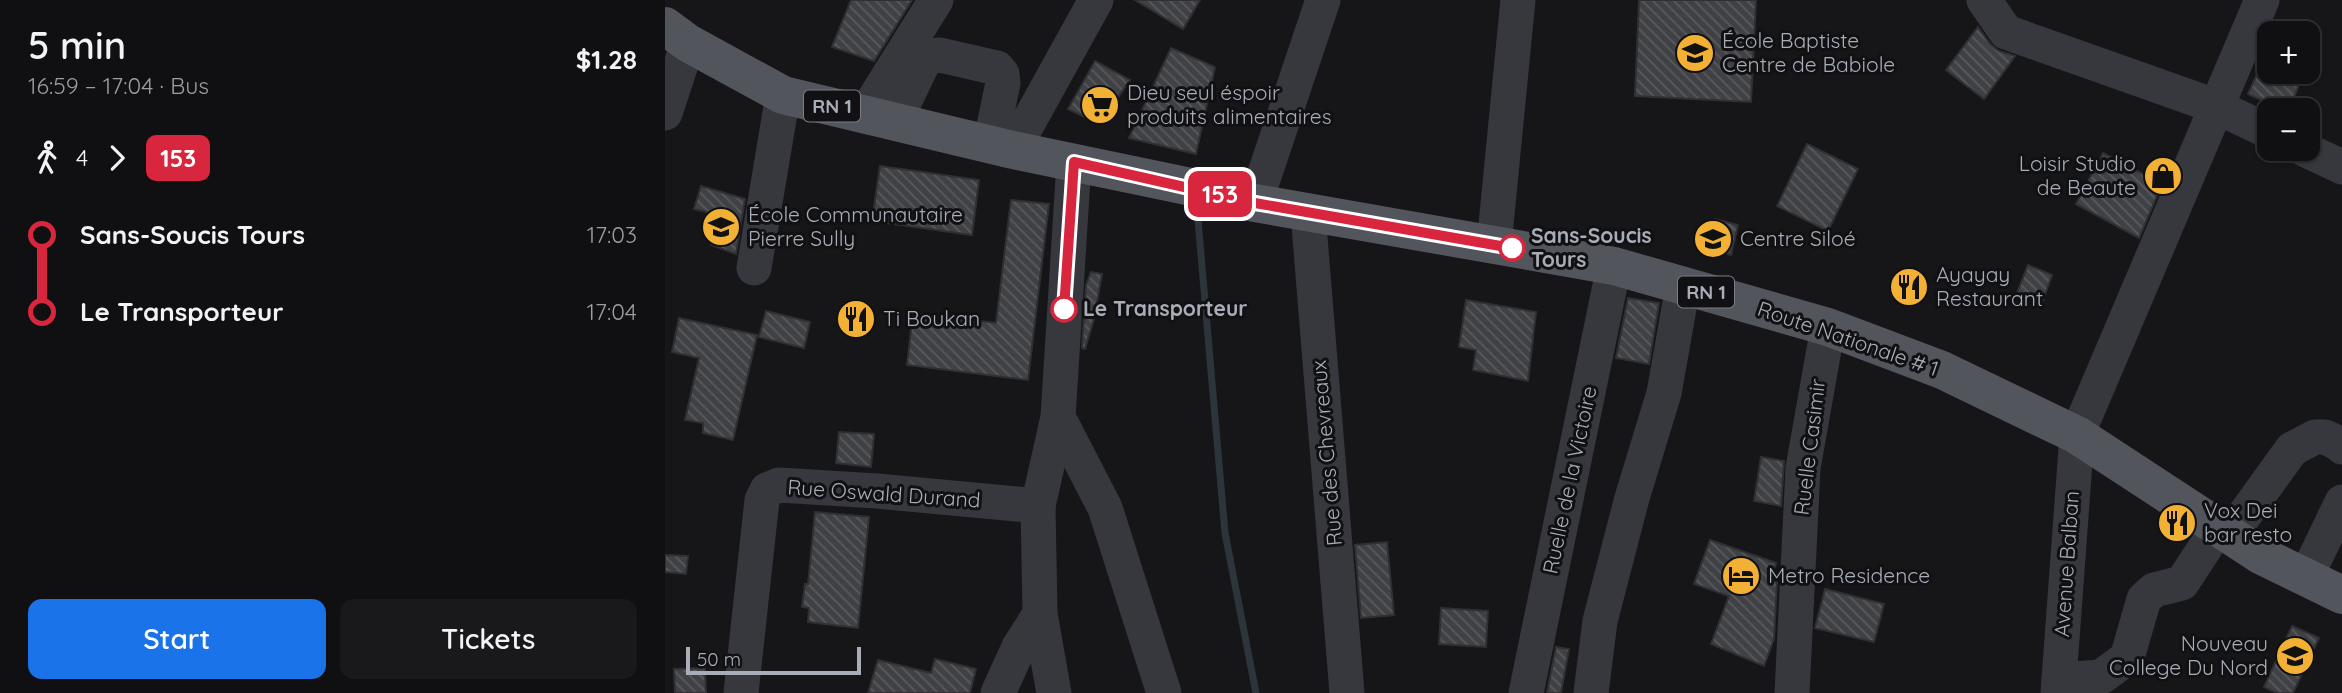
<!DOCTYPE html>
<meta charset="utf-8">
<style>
:root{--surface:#101012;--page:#19191b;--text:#f1f3f6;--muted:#9c9d9f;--line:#303032;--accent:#1a73e8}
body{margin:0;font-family:Quicksand,sans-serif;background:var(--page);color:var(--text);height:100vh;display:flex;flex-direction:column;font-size:26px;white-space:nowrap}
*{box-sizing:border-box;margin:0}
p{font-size:23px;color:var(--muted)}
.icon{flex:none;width:38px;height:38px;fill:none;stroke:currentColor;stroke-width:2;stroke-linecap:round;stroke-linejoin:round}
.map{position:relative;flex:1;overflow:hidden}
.details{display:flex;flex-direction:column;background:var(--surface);width:665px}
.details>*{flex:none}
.badge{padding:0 14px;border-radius:10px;font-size:24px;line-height:46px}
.controls{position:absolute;left:1592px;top:21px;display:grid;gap:14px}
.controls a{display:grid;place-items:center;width:63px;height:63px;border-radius:14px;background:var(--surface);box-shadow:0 2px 5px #0004,0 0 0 2px var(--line);font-size:35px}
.scale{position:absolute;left:21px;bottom:18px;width:175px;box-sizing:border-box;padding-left:7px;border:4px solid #a8adb8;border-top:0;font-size:19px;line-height:24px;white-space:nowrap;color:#a8adb8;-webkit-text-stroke:5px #111113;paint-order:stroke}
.map>.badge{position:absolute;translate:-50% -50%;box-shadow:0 0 0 4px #fff}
.legs{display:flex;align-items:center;gap:10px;height:77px;padding:0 28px;font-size:23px}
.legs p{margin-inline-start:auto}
.overview{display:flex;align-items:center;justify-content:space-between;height:119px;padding:0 28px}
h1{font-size:38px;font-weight:600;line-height:52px}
.button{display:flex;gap:14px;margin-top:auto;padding:14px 28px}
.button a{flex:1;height:80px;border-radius:14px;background:var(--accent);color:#fff;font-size:28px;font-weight:600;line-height:80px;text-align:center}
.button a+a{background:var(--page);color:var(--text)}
ul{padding:0 28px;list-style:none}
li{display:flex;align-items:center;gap:24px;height:77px;font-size:26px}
li i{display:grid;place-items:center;width:10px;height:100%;margin:0 9px;background:currentColor}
li i::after{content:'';width:18px;height:18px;margin:-9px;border:5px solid;border-radius:50%;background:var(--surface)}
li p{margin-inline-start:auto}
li:first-child i{background:linear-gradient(#0000 50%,currentColor 0)}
li:last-child i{background:linear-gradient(currentColor 50%,#0000 0)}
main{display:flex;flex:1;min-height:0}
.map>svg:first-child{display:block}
</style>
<main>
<section class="details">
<div class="overview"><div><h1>5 min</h1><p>16:59 – 17:04 · Bus</p></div><b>$1.28</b></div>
<div class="legs"><svg class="icon" aria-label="walk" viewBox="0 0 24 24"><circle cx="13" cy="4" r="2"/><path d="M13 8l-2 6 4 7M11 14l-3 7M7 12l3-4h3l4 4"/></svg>4<svg class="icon" aria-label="forward" viewBox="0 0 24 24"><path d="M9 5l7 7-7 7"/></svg><b class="badge" style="background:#d7263d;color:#fff">153</b></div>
<ul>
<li><i style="color:#d7263d"></i><b>Sans-Soucis Tours</b><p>17:03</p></li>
<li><i style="color:#d7263d"></i><b>Le Transporteur</b><p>17:04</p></li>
</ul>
<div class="button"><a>Start</a><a>Tickets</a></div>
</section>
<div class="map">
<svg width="1677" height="693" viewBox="0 0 1677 693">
<defs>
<pattern id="building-back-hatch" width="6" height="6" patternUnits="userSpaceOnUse" patternTransform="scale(1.75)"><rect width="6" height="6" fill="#404145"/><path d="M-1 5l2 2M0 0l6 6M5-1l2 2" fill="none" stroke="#595a5e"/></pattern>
</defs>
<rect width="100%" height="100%" fill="#161618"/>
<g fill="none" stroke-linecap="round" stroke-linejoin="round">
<path stroke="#2c353c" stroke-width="7" d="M533,220l27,313 31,160"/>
</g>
<g fill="url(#building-back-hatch)" stroke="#303034" stroke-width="2">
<path d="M186,0h61l-38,61 -42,-14z"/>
<path d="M470,0h65l-17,29z"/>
<path d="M974,0h117l-5,102 -116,-6z"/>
<path d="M1313,27l12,17 9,7 16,5 -31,43 -38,-29z"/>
<path d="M506,48l44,19 -19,87 -67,-16z"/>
<path d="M430,61l35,19 -31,44 -31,-15z"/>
<path d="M1593,72h47l-17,38h-4l-36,-16z"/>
<path d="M1142,144l51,25 -30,62 -51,-25z"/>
<path d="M1438,153l59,31 -23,54 -63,-34z"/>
<path d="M215,166l99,14 -7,55 -100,-14z"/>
<path d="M36,186l44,13 -9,55 -25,-9 4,-10 -12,-4 4,-19 -13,-3z"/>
<path d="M346,200l38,4 -21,176 -121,-15 6,-52 83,10z"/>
<path d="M1050,219l23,6 -7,30 -35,-11z"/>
<path d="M1363,265l24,10 -10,28 -25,-10z"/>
<path d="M426,272l11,2 -8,45 -9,30 -3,-1 4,-63z"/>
<path d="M963,298l31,5 -10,61 -33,-6z"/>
<path d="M801,300l70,12 -8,69 -55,-11 3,-20 -17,-3z"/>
<path d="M101,311l44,11 -6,26 -45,-11z"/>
<path d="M14,318l78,17 -24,105 -30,-7v-10l-18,-3 14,-62 -27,-6z"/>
<path d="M174,432l35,2 -3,33 -35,-4z"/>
<path d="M1096,457l23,4 -3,45 -27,-5z"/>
<path d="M150,512l54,5 -11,111 -50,-6 1,-14 -7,-1 3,-23h3z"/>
<path d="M1045,540l66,23 -5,16 6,2 -3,58 -10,27 -53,-22 18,-48 -35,-12z"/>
<path d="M722,542l7,73 -33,3 -6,-73z"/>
<path d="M0,555l23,1 -2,18 -21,-2z"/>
<path d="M1160,589l59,15 -10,38 -59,-14z"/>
<path d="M776,608l47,3 -2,36 -47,-3z"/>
<path d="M1627,626l27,12 -26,55h-16l-13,-6z"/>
<path d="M891,647l13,2 -8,44h-14z"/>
<path d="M270,659l41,10 -6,24h-102l10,-33 53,13z"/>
<path d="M40,668l1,25h-31l-1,-24z"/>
</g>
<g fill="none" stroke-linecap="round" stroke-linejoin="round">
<g stroke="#37383d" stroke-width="35">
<path d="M1319,0l22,32 209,74 55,26"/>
<path d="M0,113l23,-70"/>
<path d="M200,114l71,-114"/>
<path d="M230,121l29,-60 7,-5 9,-1 57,13 5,6 1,9 -13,62"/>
<path d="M1639,149l38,18"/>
<path d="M348,150l83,-150"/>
<path d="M590,203l68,-203"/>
<path d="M643,213l39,480"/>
<path d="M829,245l24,-245"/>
<path d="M89,268l29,-173"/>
<path d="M393,417l47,91 59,185"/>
<path d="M1565,535l62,-86 23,-12h10l13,6 4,4"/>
<path d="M1641,577l36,-75"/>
<path d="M1394,680l42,-3 26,-19 17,-59 10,-9 28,-7 36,-55"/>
<path d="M76,693l21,-193 5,-10 12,-5 98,6 161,15"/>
<path d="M333,693l21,-46 21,-33"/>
<path d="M389,693l-14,-79 -2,-108 20,-89 16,-255"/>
<path d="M861,693l88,-427"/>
<path d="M926,693l9,-72 32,-123 32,-105 19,-107"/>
<path d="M1127,693l11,-225 25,-141"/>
<path d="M1393,693l19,-258 185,-435"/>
</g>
<path stroke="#53555c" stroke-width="38" d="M0,26l23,17 95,52 230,55 183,38 59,15 359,63 214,61 114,43 135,65 185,121 80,39"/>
</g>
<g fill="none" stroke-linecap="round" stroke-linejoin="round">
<defs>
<path id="line-1" d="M399,309l10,-147 181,41 257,45"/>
</defs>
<use href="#line-1" stroke="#fff" stroke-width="16"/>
<use href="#line-1" stroke="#d7263d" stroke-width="10"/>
</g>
<defs>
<symbol id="school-disc" viewBox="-11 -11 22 22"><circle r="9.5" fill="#f2b134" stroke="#111113"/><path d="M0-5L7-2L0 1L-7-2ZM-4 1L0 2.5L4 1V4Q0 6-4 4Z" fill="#111"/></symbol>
<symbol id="supermarket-disc" viewBox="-11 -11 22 22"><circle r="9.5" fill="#f2b134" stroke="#111113"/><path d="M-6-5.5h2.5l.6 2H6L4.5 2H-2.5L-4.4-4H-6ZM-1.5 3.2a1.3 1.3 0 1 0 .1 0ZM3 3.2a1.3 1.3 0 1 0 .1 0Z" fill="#111"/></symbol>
<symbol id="shop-disc" viewBox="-11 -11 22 22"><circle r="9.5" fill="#f2b134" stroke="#111113"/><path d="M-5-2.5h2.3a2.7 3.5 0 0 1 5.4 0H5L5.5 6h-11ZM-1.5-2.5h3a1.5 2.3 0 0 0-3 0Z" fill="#111"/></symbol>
<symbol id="restaurant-disc" viewBox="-11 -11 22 22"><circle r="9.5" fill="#f2b134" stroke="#111113"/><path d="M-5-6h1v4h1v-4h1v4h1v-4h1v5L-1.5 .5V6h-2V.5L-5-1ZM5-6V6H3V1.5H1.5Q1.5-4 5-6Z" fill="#111"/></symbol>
<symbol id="hotel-disc" viewBox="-11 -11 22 22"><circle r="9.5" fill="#f2b134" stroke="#111113"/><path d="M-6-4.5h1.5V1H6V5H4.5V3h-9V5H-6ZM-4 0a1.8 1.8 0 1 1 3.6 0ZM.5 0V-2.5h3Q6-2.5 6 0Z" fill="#111"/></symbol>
</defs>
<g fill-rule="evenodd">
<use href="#school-disc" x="1008" y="31" width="44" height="44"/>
<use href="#supermarket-disc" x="413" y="83" width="44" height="44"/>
<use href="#shop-disc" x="1476" y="154" width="44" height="44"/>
<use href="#school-disc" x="34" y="205" width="44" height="44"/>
<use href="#school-disc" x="1026" y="217" width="44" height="44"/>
<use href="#restaurant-disc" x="1222" y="265" width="44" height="44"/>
<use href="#restaurant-disc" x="169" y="297" width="44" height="44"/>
<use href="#restaurant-disc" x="1490" y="501" width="44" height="44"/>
<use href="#hotel-disc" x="1054" y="554" width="44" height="44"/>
<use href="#school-disc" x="1608" y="634" width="44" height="44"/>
</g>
<g fill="#fff" stroke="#d7263d" stroke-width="3.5">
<circle cx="847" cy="248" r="12"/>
<circle cx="399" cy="309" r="12"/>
</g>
<g text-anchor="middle" stroke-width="6" stroke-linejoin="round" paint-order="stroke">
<g fill="#111113" stroke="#7b7e86" stroke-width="2">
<rect x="139" y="90.5" width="56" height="31" rx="5"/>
<rect x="1013" y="276.5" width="56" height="31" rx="5"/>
</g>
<g font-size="19" font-weight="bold" fill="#a8adb8">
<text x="167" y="113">RN 1</text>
<text x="1041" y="299">RN 1</text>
</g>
<g font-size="21" fill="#a8adb8" stroke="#111113" text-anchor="start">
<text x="1057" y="48">École Baptiste<tspan x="1057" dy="24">Centre de Babiole</tspan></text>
<text x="462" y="100">Dieu seul éspoir<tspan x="462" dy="24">produits alimentaires</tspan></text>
<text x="1471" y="171" text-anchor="end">Loisir Studio<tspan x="1471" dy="24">de Beaute</tspan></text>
<text x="83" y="222">École Communautaire<tspan x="83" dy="24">Pierre Sully</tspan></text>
<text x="1075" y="246">Centre Siloé</text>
<text x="1271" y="282">Ayayay<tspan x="1271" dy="24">Restaurant</tspan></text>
<text x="218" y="326">Ti Boukan</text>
<text x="1539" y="518">Vox Dei<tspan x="1539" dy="24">bar resto</tspan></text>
<text x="1103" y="583">Metro Residence</text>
<text x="1603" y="651" text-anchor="end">Nouveau<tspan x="1603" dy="24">College Du Nord</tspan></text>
</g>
<g font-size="21" font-weight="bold" fill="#a8adb8" stroke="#111113" text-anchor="start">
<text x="866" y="243">Sans-Soucis<tspan x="866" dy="24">Tours</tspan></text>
<text x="418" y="316">Le Transporteur</text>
</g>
<g font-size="21" fill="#a8adb8" stroke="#111113">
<text transform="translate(1183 339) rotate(19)" y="7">Route Nationale # 1</text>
<text transform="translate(1145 447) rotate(-83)" y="7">Ruelle Casimir</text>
<text transform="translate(662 453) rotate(-95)" y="7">Rue des Chevreaux</text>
<text transform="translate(905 480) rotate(-78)" y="7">Ruelle de la Victoire</text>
<text transform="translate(219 494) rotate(4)" y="7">Rue Oswald Durand</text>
<text transform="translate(1402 564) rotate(-86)" y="7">Avenue Balban</text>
</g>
</g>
</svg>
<div class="controls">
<a>+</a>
<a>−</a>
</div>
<div class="scale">50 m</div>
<b class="badge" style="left:555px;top:194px;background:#d7263d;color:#fff">153</b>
</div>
</main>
